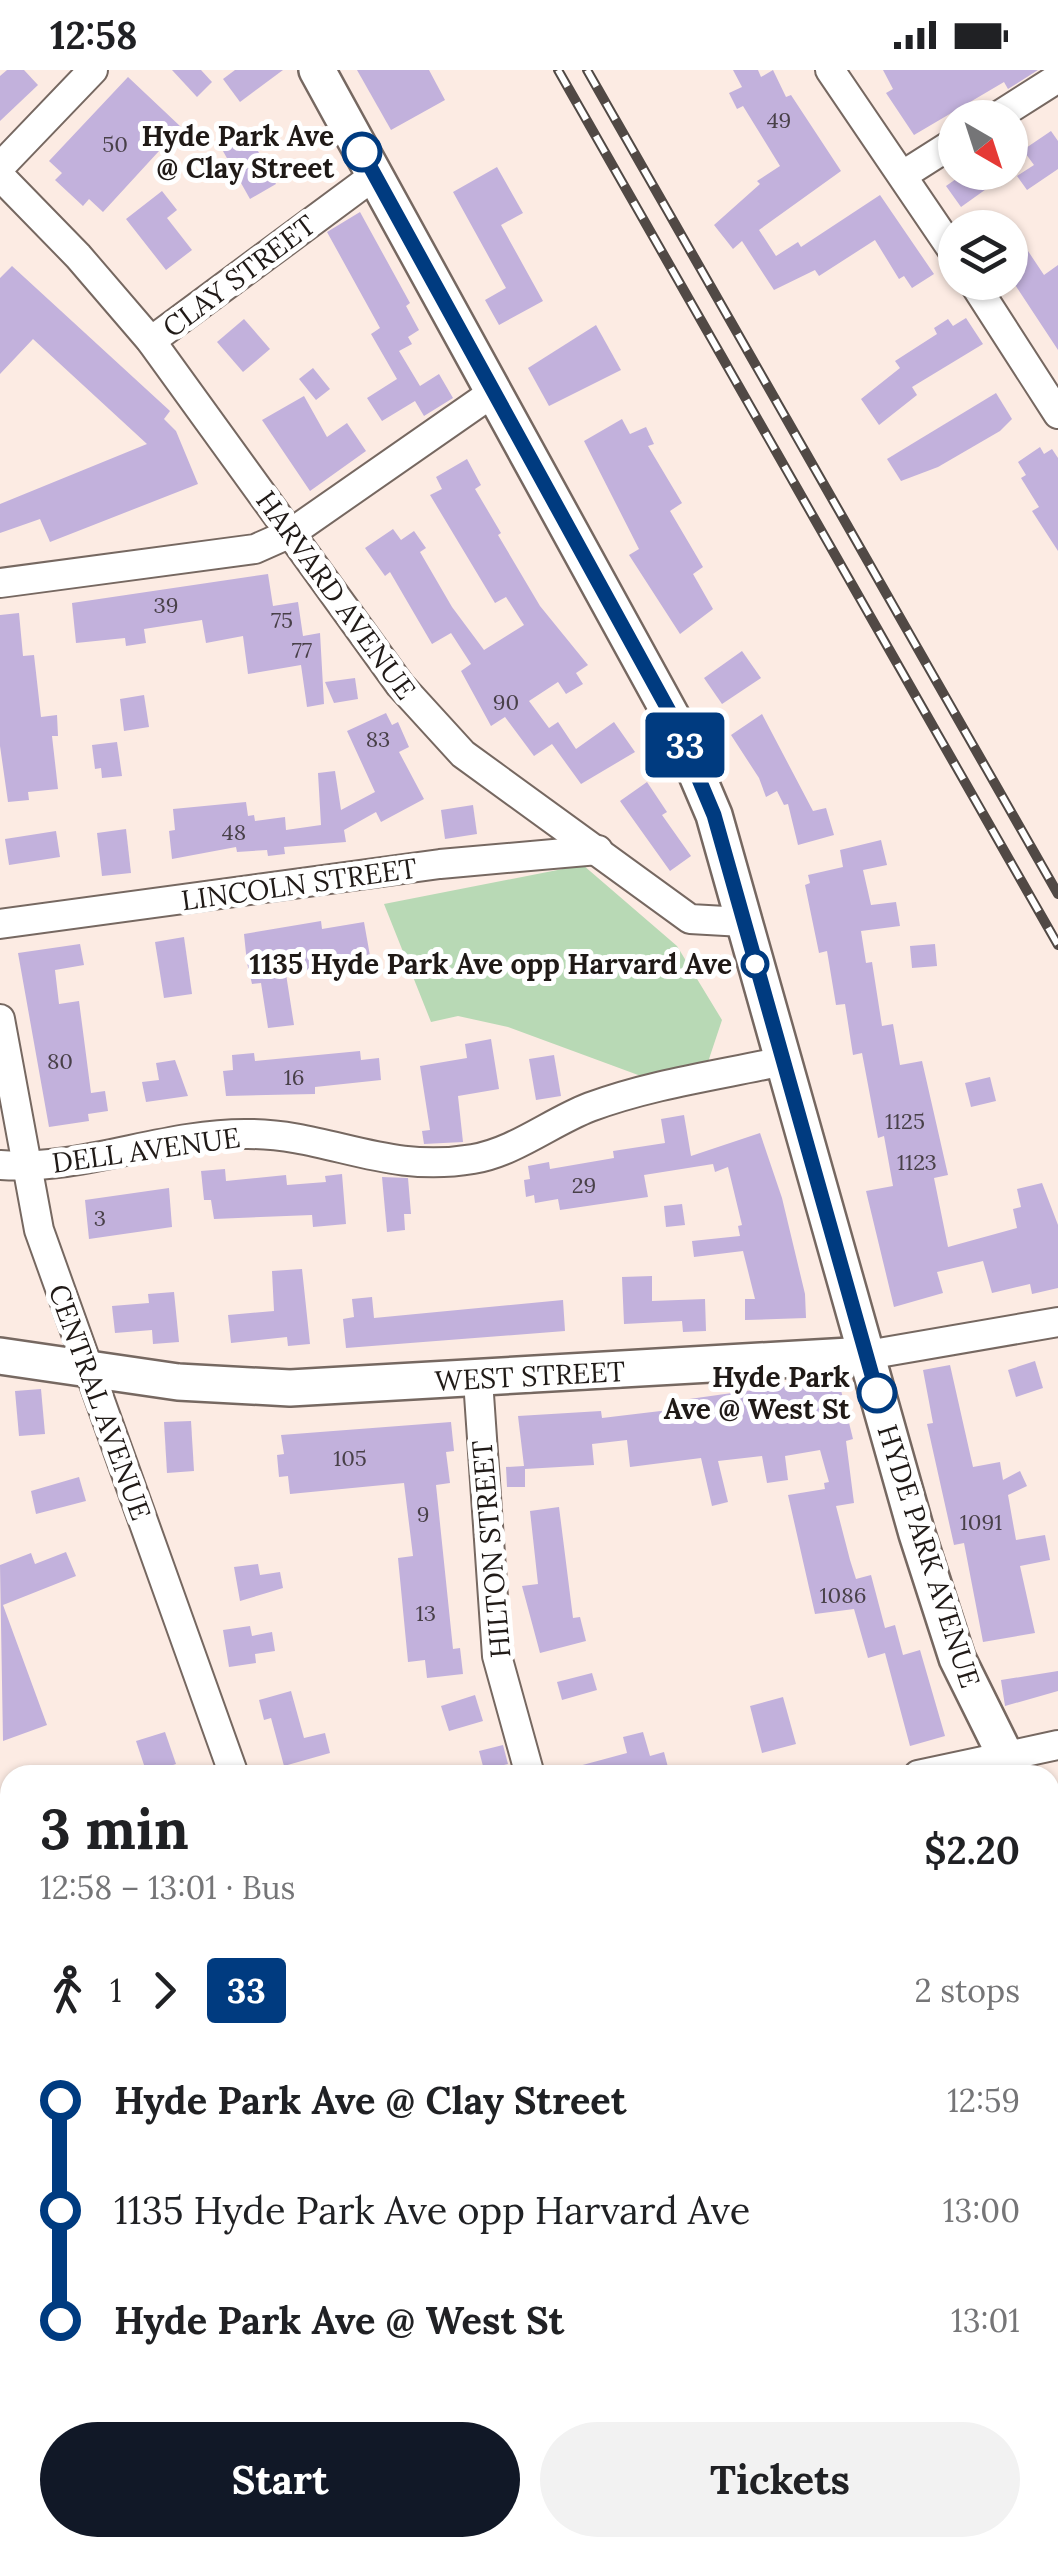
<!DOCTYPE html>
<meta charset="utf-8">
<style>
:root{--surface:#fff;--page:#f2f2f2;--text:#202124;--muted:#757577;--accent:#111827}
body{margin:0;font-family:Lora,serif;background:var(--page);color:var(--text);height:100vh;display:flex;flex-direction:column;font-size:38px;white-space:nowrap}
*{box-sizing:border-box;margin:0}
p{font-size:32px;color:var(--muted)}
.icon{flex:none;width:55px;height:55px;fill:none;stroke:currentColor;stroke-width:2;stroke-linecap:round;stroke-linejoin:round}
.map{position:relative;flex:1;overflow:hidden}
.sheet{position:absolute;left:0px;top:1695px;width:1060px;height:792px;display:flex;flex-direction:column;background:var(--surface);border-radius:30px 30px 0 0;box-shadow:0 2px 8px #0004}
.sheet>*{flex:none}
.badge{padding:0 20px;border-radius:8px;font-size:35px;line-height:65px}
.needle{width:65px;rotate:141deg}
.fabs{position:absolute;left:938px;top:30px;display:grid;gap:20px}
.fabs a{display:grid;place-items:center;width:90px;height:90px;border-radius:50%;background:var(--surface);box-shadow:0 2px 8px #0004;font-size:50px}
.map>.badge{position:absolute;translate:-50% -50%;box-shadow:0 0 0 5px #fff}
.legs{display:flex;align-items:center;gap:15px;height:110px;padding:0 40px;font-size:32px}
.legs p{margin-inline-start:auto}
.summary{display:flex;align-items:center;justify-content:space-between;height:170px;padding:0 40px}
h1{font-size:55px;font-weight:700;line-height:75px}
.cta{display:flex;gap:20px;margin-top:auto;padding:20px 40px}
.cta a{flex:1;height:115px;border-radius:60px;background:var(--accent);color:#fff;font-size:40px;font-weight:700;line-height:115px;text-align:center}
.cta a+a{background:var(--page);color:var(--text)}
ul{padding:0 40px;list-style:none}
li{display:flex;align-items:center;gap:35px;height:110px;font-size:38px}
li i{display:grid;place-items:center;width:15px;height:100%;margin:0 12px;background:currentColor}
li i::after{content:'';width:25px;height:25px;margin:-12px;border:8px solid;border-radius:50%;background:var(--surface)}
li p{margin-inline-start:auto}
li:first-child i{background:linear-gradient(#0000 50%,currentColor 0)}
li:last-child i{background:linear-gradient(currentColor 50%,#0000 0)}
.status{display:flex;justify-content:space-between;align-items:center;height:70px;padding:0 50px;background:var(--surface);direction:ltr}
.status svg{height:28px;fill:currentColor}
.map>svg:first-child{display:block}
</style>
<div class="status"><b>12:58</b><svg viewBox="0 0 49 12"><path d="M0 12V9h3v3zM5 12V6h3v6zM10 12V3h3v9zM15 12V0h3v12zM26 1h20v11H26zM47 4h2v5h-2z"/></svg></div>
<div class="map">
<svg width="1058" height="2486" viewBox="0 0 1058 2486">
<rect width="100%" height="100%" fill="#fcebe3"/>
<path fill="#f8dfd4" d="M286,2478h202l3,8h-187z"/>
<path fill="#b8d9b5" d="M583,795l94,81 45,74 -14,42 -59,17 -141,-52 -50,-11 -27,6 -47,-118z"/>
<g fill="#c2b1dc">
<path d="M7,0h17l14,15 -38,36v-45z"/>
<path d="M172,0h29l11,12 -15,15z"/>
<path d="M235,0h48l-43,32 -17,-23z"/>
<path d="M357,0h72l16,30 -54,30z"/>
<path d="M733,0h25l3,7 12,-7 13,27 5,-2 50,76 -82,59 17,26 22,-14 3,5 79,-52 54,79 -22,14 -8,-12 -5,3 -24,-39 -56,36 -4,-6 -41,20 -32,-49 -9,8 -19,-24 46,-41 -3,-3 23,-15 -37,-60 -6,3 -8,-16 13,-6z"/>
<path d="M883,0h155l-30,19 -4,-7 -90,53 -28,-42 7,-4z"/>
<path d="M128,7l53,50 -78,85 -14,-13 -6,7 -28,-26 7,-7 -13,-12z"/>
<path d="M246,59l30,55 -26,15 -31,-55z"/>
<path d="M1051,61l7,10v28l-31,21 -10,-14 17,-11 -11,-15z"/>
<path d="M497,97l26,46 -22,12 42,76 -44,24 -14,-25 21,-12 -53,-96z"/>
<path d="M966,102h13l10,15 -28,20 -15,-21z"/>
<path d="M162,121l15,19 -10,8 25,32 -26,20 -40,-51z"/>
<path d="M360,142l50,91 -4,3 13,24 -11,7 4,7 -13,7 21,35 19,-12 14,24 -29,18 -9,-15 -33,20 -15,-23 30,-19 -26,-45 9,-6 -53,-96z"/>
<path d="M1010,154l34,51 14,-10v85l-48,-73z"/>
<path d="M12,196l158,145 -6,8 12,12 22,53 -148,58 -10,-23 -40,14v-29l147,-60 -114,-105 -33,35v-96z"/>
<path d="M966,248l17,26 -71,43 5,8 -38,30 -18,-26 39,-31 -5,-7 42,-27 -3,-6 14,-9 5,7z"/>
<path d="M244,249l26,30 -27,23 -26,-30z"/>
<path d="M596,255l25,45 -72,36 -21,-38z"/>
<path d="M313,298l17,21 -14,11 -17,-21z"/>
<path d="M996,323l16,26 -12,12 -62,36 -37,14 -14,-22z"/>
<path d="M304,326l23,41 20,-14 19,28 -56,40 -48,-71z"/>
<path d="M622,349l8,15 16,-7 8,17 -6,2 34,57 -12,8 33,56 -10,7 20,35 -33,25 -51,-79 10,-6 -55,-108z"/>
<path d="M1040,377l4,7 8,-5 6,9v93l-26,-40 7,-4 -18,-29 5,-3 -8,-13z"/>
<path d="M467,389l14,26 -6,4 26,44 -3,2 42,71 48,59 -12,8 7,11 -17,10 -8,-12 -29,19 20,27 9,-6 18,27 38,-27 21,30 -54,32 -29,-40 -18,12 -29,-39 -14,9 -30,-55 10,-7 -20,-31 -19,11 -42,-72 -5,4 -20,-28 28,-19 8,11 13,-9 12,17 -6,4 32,55 32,43 40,-25 -18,-28 -11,6 -65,-108 12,-6 -6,-12z"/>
<path d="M268,504l5,32 25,-4 5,34 17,-3 4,71 -17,3 -6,-42 -53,9 -5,-38 -37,7 -4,-23 -58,9 2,14 -20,3 -1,-8 -49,5 -4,-40z"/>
<path d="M19,543l4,43 11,-1 7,62 16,-2 1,21h-6l6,53 -30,3 1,8 -21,2 -8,-56v-131z"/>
<path d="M742,581l19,27 -39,26 -18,-26z"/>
<path d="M355,608l3,21 -24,4 -9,-21z"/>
<path d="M144,625l5,32 -25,4 -4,-32z"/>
<path d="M386,643l6,12 6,-3 11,25 -10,5 25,47 -43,23 -5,-10 -32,18 2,12 -62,5 1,7 -17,2 -1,-6 -30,2 -1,-5 -64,12 -3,-28 6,-1 -2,-21 73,-7 2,14 6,-1 1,6 30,-4 1,13 35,-5 -3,-52 17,-2 6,39 34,-18 -28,-61z"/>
<path d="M762,644l51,97 13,-3 8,27 -36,10 -10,-41 -4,1 -7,-14 -11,6 -7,-19 -28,-43z"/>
<path d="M117,672l5,34 -20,2 -1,-10 -6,1 -3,-24z"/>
<path d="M647,712l20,30 -5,3 29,41 -21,15 -50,-70z"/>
<path d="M473,735l4,29 -32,5 -4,-29z"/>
<path d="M126,759l5,44 -29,3 -5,-43z"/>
<path d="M56,761l4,26 -51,8 -4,-26z"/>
<path d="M881,770l6,25 -24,5 8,35 25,-3 4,24 -39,5 5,32 6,-1 10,64 11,-2 7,41 22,-4 26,114 -14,3 14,69 69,-19 -4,-19 8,-2 -4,-18 25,-6 16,42v63l-26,6 -2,-10 -38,9 -9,-32 -46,11 6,21 -49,14 -28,-116 27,-5 -9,-50 -6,2 -16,-85 -9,2 -8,-51 -9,1 -9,-54 -8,2 -14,-68 5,-2 -2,-8 35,-8 -3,-17z"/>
<path d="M321,851l1,8 42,-7 8,45 -26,5 -2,-8 -58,10 8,51 -26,3 -7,-45 -9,1 -5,-21 -3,-29z"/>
<path d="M184,867l8,57 -28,4 -9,-56z"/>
<path d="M80,874l4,21 -29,5 4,34 20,-3 12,92 14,-2 3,20 -20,3 1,7 -40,6 -31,-174z"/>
<path d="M935,874l2,22 -25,2 -2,-22z"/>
<path d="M491,969l8,50 -41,7 5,46 -39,2 -2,-13 8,-1 -10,-64 47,-8 -2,-14z"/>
<path d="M360,981l1,9 18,-2 2,22 -66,7v7l-89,2 -3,-25 10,-1 -1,-15 22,-2 1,8z"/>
<path d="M554,985l7,41 -25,4 -7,-41z"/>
<path d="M175,990l13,36 -42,6 -4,-20 17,-2 -3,-17z"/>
<path d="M990,1007l6,24 -25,6 -6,-24z"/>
<path d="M684,1045l7,41 69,-23 22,65 23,96 1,24 -61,2v-21h10l-12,-48 -49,6 -2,-16 48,-5 -2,-10 4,-1 -14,-58 -13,5 -2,-8 -69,11 4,22 -88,13 -2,-11 -23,4 -1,-8 -8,2 -2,-17 6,-1 -2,-13 21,-4 1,7 64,-11 -1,-7 52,-8 -4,-24z"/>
<path d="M225,1099l1,12 60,-6 1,10 39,-3 -1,-6 17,-2 4,50 -33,3 -1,-12 -98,4 -3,-19h-7l-3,-29z"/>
<path d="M382,1107l26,1 3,36h-7l1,16 -18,2z"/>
<path d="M169,1118l3,39 -83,12 -4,-39z"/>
<path d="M682,1134l3,21 -19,2 -2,-21z"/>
<path d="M302,1199l8,75 -22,2 -1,-9 -56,6 -3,-28 46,-4 -2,-40z"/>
<path d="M652,1206v25l53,-2 1,32 -23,1 -1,-11 -58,3 -2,-47z"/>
<path d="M174,1222l5,50 -26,2 -1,-14 -37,3 -3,-27 37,-3 -1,-9z"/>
<path d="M372,1227l2,21 189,-18 2,31 -219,17 -3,-29 11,-2 -2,-18z"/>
<path d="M1035,1291l8,27 -27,9 -8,-27z"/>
<path d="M950,1295l23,102 27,-5 3,18 17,-9 7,15 -19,9 8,45 29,-5 5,25 -30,6 15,67 -52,9 -19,-99 -10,2 -27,-121 6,-1 -10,-53z"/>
<path d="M838,1308l15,61 -7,2 8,62 -18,3 14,54 6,19 15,-4 14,53 10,-3 8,30 17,-5 25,86 -35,10 -25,-93 -17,5 -14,-49 -39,5 -27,-119 37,-6 -1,-6 5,-1 -9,-32 -35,6 3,24 -21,3 -5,-27 -44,5 10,41 -16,4 -11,-48 -71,9 -3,-27 -35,4 2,21 -69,4v18h-18l-1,-20 18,-1 -6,-50 83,-5 1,7 67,-8 -1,-8z"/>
<path d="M41,1319l4,45 -26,2 -4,-45z"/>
<path d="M191,1351l3,50 -27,2 -3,-51z"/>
<path d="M451,1352l3,29 -8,1 4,31 -14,2 17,164 7,-1 3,26 -36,4 -2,-18 -17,2 -10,-104 15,-2 -9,-73 -114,11 -2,-18 -9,1 -2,-22 7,-1 -3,-19z"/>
<path d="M79,1407l7,24 -50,13 -5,-23z"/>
<path d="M559,1437l14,111 7,-1 6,24 -46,12 -18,-67 16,-2 -8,-73z"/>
<path d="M66,1482l10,24 -73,29 44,120 -44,16 -3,-176 31,-12 4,11z"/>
<path d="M258,1494l2,11 20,-3 3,16 -43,13 -6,-34z"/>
<path d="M250,1556l2,10 20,-4 3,19 -20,3 1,9 -27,4 -6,-37z"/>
<path d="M1058,1601v20l-53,15 -4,-26z"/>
<path d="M592,1603l5,17 -35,10 -5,-18z"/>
<path d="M291,1621l13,47 21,-5 5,20 -46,13 -13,-48 -7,2 -5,-20z"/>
<path d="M475,1625l8,26 -34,10 -8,-25z"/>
<path d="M783,1627l13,47 -34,9 -12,-47z"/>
<path d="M165,1662l11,32 -29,10 -11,-33z"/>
<path d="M643,1662l7,24 14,-4 6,23h-105l-1,-5 63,-17 -4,-16z"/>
<path d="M503,1675l5,19 -24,6 -5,-19z"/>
</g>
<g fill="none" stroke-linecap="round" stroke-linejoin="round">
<defs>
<g id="minor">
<path d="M830,0l125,184"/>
<path d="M995,48l63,-40"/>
<path d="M0,97l93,-97"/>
<path d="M903,105l52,-33"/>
<path d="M0,106l78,80 73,85 249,344 63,69 227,165 53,3"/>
<path d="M973,212l85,132"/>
<path d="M151,271l224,-166"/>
<path d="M0,513l255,-34 36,-16 204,-142"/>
<path d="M0,854l440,-60 158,-14"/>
<path d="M0,949l39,211 195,545"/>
<path d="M0,1095c83,6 164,-32 248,-31 81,0 137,40 225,25 42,-7 78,-37 117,-52 62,-23 129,-32 193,-46"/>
<path d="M867,1285l191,-33"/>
<path d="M478,1310l19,276 33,119"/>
<path d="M918,1705l140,-30"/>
<path d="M0,1873l10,2"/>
<path d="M1050,2206l8,-6"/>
<path d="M0,2362l10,5"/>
<path d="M233,2478l17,8"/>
<path d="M511,2478l4,8"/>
<path d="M703,2486l11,-8"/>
</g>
<g id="major">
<path d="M317,0l357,651 40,94 203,719 40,124 58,117"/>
<path d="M0,1286l178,26 112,6 577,-33"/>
<path d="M1050,1764l8,13"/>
</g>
</defs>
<use href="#minor" stroke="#766861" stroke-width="32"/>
<use href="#major" stroke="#766861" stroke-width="40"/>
<use href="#minor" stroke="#fff" stroke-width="28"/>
<use href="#major" stroke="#fff" stroke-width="35"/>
<defs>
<g id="rail">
<path d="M558,0l500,875"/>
<path d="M587,0l471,824"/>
</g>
</defs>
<use href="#rail" stroke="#514945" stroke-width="10"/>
<use href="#rail" stroke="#fff" stroke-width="6" stroke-dasharray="19" stroke-linecap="butt"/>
</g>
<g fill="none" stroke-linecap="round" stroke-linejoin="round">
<defs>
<path id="line-1" d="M362,82l312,568 40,95 163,578"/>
</defs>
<use href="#line-1" stroke="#fff" stroke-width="22"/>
<use href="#line-1" stroke="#003b80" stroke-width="15"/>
</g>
<g fill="#fff" stroke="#003b80" stroke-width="5">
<circle cx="362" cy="82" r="18"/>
<circle cx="755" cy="894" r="12"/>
<circle cx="877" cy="1323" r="18"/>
</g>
<g text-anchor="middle" stroke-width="10" stroke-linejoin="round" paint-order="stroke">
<g font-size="22" fill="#484048">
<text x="779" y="58">49</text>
<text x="115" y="82">50</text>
<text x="166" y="543">39</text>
<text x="282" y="558">75</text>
<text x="302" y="588">77</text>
<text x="506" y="640">90</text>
<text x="378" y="677">83</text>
<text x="234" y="770">48</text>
<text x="60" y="999">80</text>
<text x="294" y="1015">16</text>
<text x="905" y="1059">1125</text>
<text x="917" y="1100">1123</text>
<text x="584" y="1123">29</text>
<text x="100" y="1156">3</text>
<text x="350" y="1396">105</text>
<text x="423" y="1452">9</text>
<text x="981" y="1460">1091</text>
<text x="843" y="1533">1086</text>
<text x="426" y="1551">13</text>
</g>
<g font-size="28" font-weight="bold" fill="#201a17" stroke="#fff" text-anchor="end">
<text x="334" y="76">Hyde Park Ave<tspan x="334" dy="32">@ Clay Street</tspan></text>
<text x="732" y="904">1135 Hyde Park Ave opp Harvard Ave</text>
<text x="850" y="1317">Hyde Park<tspan x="850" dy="32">Ave @ West St</tspan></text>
</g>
<g font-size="28" fill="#201a17" stroke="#fff">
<text transform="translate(239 206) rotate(-37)" y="10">CLAY STREET</text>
<text transform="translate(336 525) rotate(54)" y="10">HARVARD AVENUE</text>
<text transform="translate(299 814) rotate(-8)" y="10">LINCOLN STREET</text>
<text transform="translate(146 1080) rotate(-8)" y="10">DELL AVENUE</text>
<text transform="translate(530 1306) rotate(-3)" y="10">WEST STREET</text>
<text transform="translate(100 1332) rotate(70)" y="10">CENTRAL AVENUE</text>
<text transform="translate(491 1479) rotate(-95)" y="10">HILTON STREET</text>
<text transform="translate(929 1486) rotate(72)" y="10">HYDE PARK AVENUE</text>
</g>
</g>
</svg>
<div class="fabs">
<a><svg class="needle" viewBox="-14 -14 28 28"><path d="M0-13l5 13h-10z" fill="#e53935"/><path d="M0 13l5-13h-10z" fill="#757577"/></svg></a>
<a><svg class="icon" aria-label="layers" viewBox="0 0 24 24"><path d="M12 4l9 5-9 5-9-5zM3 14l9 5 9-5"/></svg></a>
</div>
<b class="badge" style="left:685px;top:675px;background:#003b80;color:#fff">33</b>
<section class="sheet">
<div class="summary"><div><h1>3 min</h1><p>12:58 – 13:01 · Bus</p></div><b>$2.20</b></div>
<div class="legs"><svg class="icon" aria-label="walk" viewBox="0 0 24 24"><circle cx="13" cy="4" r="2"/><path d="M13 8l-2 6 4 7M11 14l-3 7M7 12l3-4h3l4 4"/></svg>1<svg class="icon" aria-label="forward" viewBox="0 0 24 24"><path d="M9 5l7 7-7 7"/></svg><b class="badge" style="background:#003b80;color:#fff">33</b><p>2 stops</p></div>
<ul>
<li><i style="color:#003b80"></i><b>Hyde Park Ave @ Clay Street</b><p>12:59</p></li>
<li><i style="color:#003b80"></i><span>1135 Hyde Park Ave opp Harvard Ave</span><p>13:00</p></li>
<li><i style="color:#003b80"></i><b>Hyde Park Ave @ West St</b><p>13:01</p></li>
</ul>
<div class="cta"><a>Start</a><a>Tickets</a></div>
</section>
</div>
